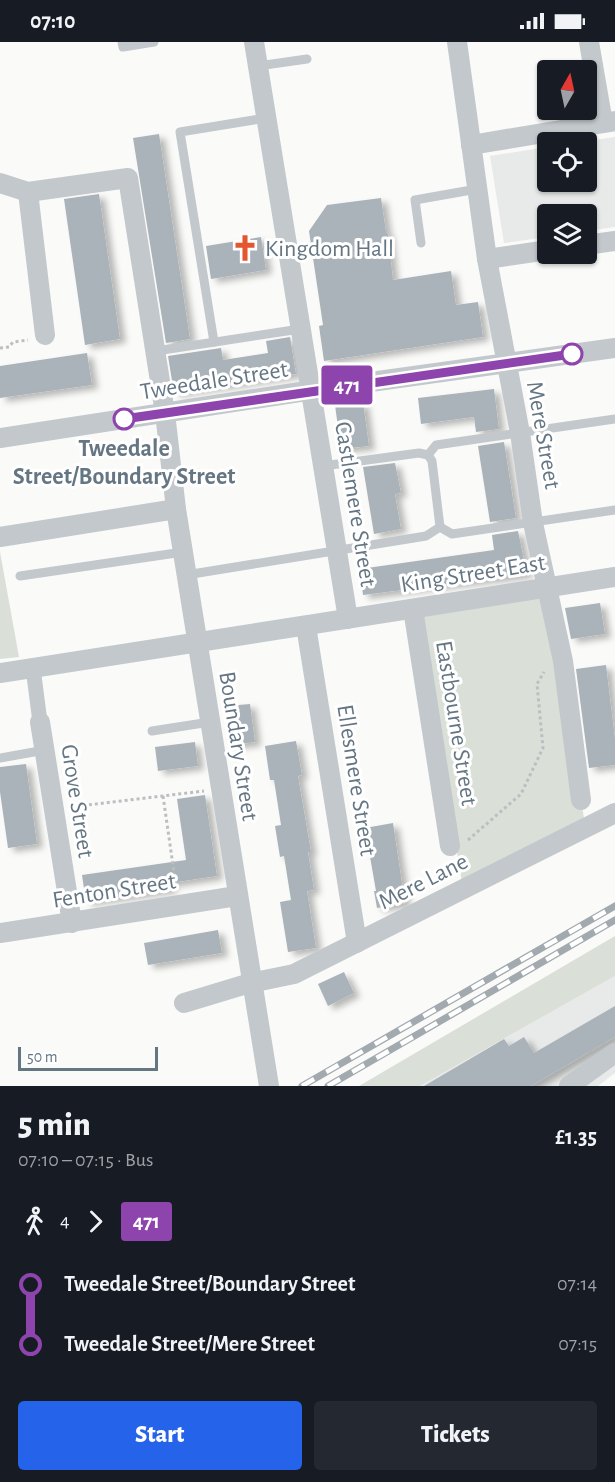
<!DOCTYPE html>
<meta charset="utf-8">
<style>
:root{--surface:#171b24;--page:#242831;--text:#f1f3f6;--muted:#9ea1a6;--accent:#2563eb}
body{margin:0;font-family:"Alegreya Sans",sans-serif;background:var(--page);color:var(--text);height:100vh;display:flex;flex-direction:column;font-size:22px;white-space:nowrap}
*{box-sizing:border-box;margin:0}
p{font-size:20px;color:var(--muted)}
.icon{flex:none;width:33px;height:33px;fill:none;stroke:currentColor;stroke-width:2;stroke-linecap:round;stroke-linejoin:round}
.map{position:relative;height:1044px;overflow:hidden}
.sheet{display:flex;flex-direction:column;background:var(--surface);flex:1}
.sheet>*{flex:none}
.badge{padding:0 12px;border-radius:4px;font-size:21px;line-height:39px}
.needle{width:39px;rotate:9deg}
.controls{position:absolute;left:537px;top:18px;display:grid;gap:12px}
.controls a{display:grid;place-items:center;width:60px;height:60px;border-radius:6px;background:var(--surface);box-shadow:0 2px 4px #0004;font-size:30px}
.scale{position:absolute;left:18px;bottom:15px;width:140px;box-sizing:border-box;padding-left:6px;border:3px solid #657683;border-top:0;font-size:16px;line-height:21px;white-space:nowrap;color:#657683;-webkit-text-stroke:4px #fff;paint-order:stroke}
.map>.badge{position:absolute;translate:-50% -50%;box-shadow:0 0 0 3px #fff}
.legs{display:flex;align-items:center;gap:9px;height:66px;padding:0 18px;font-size:20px}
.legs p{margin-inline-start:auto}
.overview{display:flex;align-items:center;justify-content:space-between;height:102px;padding:0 18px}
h1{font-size:33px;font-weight:800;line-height:45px}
.primary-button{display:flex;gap:12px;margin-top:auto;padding:12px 18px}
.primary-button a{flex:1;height:69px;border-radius:6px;background:var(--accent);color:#fff;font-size:24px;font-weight:800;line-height:69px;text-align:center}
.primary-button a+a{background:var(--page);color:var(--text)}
ul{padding:0 18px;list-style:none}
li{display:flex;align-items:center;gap:21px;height:60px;font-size:22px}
li i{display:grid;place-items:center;width:9px;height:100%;margin:0 8px;background:currentColor}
li i::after{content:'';width:15px;height:15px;margin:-8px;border:4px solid;border-radius:50%;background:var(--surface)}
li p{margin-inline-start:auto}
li:first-child i{background:linear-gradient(#0000 50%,currentColor 0)}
li:last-child i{background:linear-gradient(currentColor 50%,#0000 0)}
.status{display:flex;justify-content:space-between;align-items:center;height:42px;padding:0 30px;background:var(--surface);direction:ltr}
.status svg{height:16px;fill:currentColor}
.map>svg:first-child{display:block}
</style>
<div class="status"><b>07:10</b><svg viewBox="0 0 49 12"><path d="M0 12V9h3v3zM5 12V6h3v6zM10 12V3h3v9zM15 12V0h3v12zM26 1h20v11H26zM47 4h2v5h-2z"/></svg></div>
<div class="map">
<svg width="615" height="1044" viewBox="0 0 615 1044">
<defs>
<filter id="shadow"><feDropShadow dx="6" dy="4" stdDeviation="3" flood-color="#0004"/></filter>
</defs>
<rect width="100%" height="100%" fill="#fafaf8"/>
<g fill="#e8e9e9">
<path d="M615,95v90l-28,4 -1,-17h-38l-1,23 -43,6 -14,-87 57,-9 1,35h38v-40h-6z"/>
<path d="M615,934v97l-17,13h-178z"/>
</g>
<g fill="#dadfd7">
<path d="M0,510l19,105 -19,2z"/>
<path d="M543,548l17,77 25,158 -122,63 -46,-276z"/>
<path d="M615,894v40l-195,110h-61z"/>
</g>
<g fill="#aab3b9" filter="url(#shadow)">
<path d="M159,92l31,205 -24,4 -33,-205z"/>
<path d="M99,152l21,145 -35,6 -21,-146z"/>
<path d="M381,156l5,34 2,2 5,46 58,-9 5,34 22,-3 5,35 -159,24 -5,-35 4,-1 -14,-94 18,-26z"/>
<path d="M261,195l5,33 -55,9 -5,-33z"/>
<path d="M290,295l6,37 -122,19 -6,-37 53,-8 2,12 45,-7 -2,-12z"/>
<path d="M87,311l5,32 -92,13v-32z"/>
<path d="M494,347l5,40 -23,3 -2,-15 -53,7 -3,-26z"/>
<path d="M363,360l6,44 -28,3 -6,-44z"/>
<path d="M504,400l12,76 -26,4 -12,-76z"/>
<path d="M395,421l6,30 -6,1 6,35 -27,5 -11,-67z"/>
<path d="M518,489l9,43 -164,21 -3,-26 134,-19 -2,-15z"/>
<path d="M600,561l5,31 -34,5 -6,-31z"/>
<path d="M606,623l9,74v26l-26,3 -13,-99z"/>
<path d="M250,662l5,38 -23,3 -5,-39z"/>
<path d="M296,699l6,34 -4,1 13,76h-3l6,38 -7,1 9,57 -28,4 -8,-50 11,-2 -7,-44 -4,1 -5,-31 6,-1 -7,-45h-4l-5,-34z"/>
<path d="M195,700l3,24 -40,5 -3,-24z"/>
<path d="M26,722l11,80 -29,4 -8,-56v-25z"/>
<path d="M205,753l12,81 -47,7 1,6 -85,13 -4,-27 104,-15 -9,-61z"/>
<path d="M393,781l12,80 -28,5 -3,-17h2l-11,-63z"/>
<path d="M218,888l4,23 -74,12 -4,-22z"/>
<path d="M344,930l10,21 -26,13 -10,-22z"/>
<path d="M615,964v31l-84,49h-107l80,-47 5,7 15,-9 10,16z"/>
</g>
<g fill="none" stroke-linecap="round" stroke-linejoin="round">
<g stroke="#bbbfc2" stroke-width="3" stroke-dasharray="3 3" stroke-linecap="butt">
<path d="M0,306l9,-1 4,-5 15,-2"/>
<path d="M163,754l13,90"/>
<path d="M71,765l133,-16"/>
<path d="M468,798l53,-46 22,-46 -6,-64 7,-12"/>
</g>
<g stroke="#c3c8cc" stroke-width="9">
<path d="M122,0l1,5 31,-5"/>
<path d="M258,24l49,-7"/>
<path d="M421,201l-6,-43 62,-11"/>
<path d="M214,300l-34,-210 86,-14"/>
<path d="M156,309l144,-22"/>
<path d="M428,413l8,-10 179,-26"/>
<path d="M440,485l12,7 163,-24"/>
<path d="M186,533l240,-39 14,-9 -8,-66 -4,-6 -9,-2 -96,13"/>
<path d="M20,534l163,-24"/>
<path d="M152,689l58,-9"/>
<path d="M0,716l45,-8"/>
</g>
<path stroke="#c3c8cc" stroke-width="15" d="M33,626l7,54"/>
<g stroke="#c3c8cc" stroke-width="20">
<path d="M254,0l94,577"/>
<path d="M457,0l30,217 33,174 13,90 30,138 18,139"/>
<path d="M589,0l14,81"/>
<path d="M471,103l144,-24"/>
<path d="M0,141l28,9 100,-14 37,235 11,96 93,577"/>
<path d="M28,150l17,143"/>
<path d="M586,203l29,-4"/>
<path d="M487,217l61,-9"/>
<path d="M0,396l313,-48 302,-42"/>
<path d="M0,495l176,-28"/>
<path d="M413,567l37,237"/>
<path d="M306,584l51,317"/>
<path d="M0,631l615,-96"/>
<path d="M40,680l32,201"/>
<path d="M0,891l237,-37"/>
<path d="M184,961l66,-20 44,-9 321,-161"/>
<path d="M569,1044l46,-33"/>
</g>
<defs>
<g id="rail">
<path d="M302,1044l313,-180"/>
<path d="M328,1044l287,-166"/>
</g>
</defs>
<use href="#rail" stroke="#a2aab0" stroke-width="7"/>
<use href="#rail" stroke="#fff" stroke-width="4.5" stroke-dasharray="14" stroke-linecap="butt"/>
</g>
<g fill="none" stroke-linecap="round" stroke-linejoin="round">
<defs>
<path id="line-1" d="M124,377l448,-65"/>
</defs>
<use href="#line-1" stroke="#fff" stroke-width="14"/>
<use href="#line-1" stroke="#8e44ad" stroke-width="9"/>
</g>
<defs>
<symbol id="church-bare" viewBox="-9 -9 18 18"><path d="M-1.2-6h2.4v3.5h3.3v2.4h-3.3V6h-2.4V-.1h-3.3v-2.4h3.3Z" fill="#e4572e" stroke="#fff" stroke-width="2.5" paint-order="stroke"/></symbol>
</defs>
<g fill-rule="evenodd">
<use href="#church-bare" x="226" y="187" width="38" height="38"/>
</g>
<g fill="#fff" stroke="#8e44ad" stroke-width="3">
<circle cx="572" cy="312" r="10"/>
<circle cx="124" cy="377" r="10"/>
</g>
<g text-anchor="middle" stroke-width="6" stroke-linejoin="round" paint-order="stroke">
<g font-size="24" fill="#657683" stroke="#fff" text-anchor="start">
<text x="265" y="214">Kingdom Hall</text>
</g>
<g font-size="24" fill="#657683" stroke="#fff">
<text transform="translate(214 338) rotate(-9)" y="8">Tweedale Street</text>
<text transform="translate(544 393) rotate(80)" y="8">Mere Street</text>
<text transform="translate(356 462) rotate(81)" y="8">Castlemere Street</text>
<text transform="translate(473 531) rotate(-9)" y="8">King Street East</text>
<text transform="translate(457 681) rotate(81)" y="8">Eastbourne Street</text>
<text transform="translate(239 704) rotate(81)" y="8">Boundary Street</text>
<text transform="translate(357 738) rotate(81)" y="8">Ellesmere Street</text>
<text transform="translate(78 759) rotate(81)" y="8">Grove Street</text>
<text transform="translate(423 839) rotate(-27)" y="8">Mere Lane</text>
<text transform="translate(114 848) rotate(-9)" y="8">Fenton Street</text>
</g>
<g font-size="24" font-weight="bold" fill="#657683" stroke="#fff">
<text x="124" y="414">Tweedale<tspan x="124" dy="28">Street/Boundary Street</tspan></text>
</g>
</g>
</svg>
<div class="controls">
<a><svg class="needle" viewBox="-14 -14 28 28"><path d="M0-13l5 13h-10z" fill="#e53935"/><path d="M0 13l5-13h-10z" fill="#9ea1a6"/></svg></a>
<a><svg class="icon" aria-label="locate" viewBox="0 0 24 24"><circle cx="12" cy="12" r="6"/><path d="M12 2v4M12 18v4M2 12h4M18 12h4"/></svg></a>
<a><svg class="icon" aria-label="layers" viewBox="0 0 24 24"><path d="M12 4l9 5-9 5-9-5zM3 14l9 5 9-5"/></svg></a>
</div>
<div class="scale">50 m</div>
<b class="badge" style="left:347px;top:343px;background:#8e44ad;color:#fff">471</b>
</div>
<section class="sheet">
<div class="overview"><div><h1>5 min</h1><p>07:10 – 07:15 · Bus</p></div><b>£1.35</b></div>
<div class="legs"><svg class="icon" aria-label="walk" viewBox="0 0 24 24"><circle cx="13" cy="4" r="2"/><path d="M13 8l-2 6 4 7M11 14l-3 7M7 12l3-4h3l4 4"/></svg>4<svg class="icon" aria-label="forward" viewBox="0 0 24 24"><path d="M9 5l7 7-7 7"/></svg><b class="badge" style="background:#8e44ad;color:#fff">471</b></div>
<ul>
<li><i style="color:#8e44ad"></i><b>Tweedale Street/Boundary Street</b><p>07:14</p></li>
<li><i style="color:#8e44ad"></i><b>Tweedale Street/Mere Street</b><p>07:15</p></li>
</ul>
<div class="primary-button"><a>Start</a><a>Tickets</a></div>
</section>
